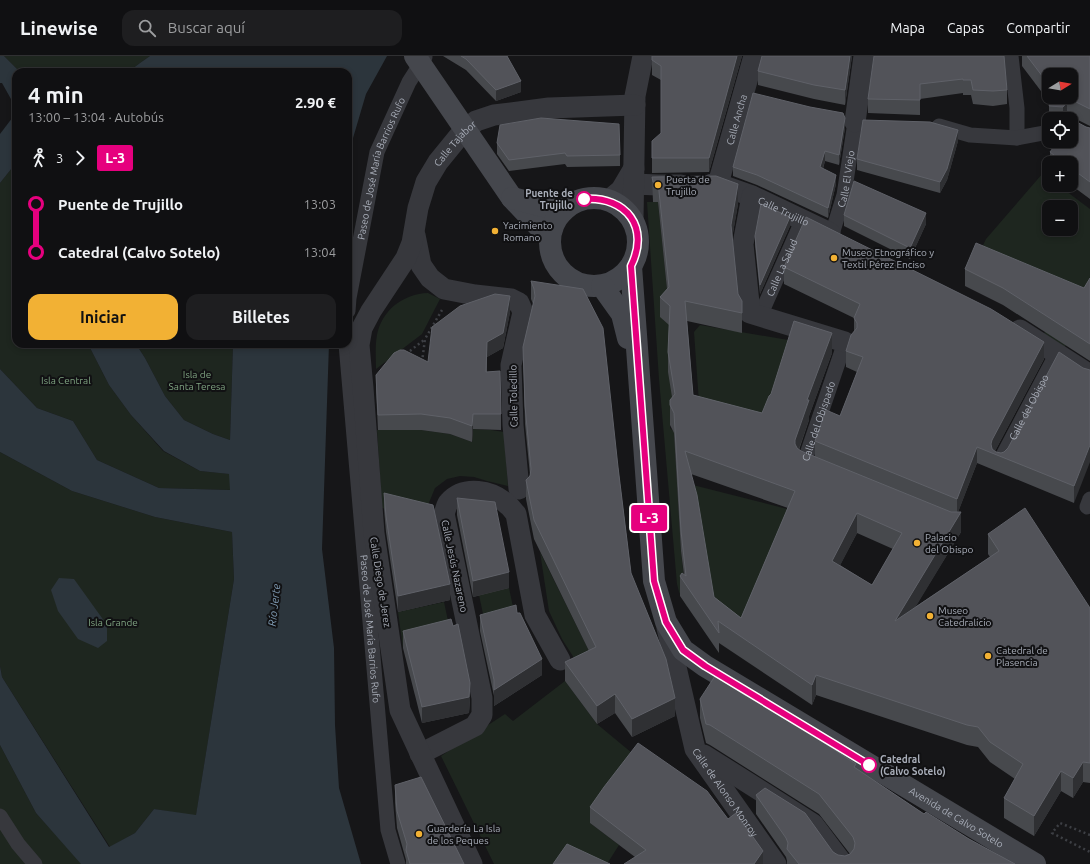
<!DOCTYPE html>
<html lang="es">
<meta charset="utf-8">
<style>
:root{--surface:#101012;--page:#1e1e20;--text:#f1f3f6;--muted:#9c9d9f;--line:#303032;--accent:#f2b134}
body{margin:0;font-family:Ubuntu,sans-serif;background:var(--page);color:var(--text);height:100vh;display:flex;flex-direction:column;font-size:15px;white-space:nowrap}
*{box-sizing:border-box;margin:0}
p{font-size:13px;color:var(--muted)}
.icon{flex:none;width:22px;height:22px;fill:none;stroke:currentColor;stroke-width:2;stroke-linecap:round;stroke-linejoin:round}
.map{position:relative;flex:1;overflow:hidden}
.side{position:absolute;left:12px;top:12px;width:340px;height:280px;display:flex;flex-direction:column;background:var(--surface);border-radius:12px;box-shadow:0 2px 6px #0003,0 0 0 1px var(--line)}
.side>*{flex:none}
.badge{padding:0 8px;border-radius:3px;font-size:14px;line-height:26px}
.needle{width:26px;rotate:79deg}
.controls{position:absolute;left:1042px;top:12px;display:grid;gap:8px}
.controls a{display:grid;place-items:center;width:36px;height:36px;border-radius:8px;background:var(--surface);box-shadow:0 2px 6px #0003,0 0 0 1px var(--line);font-size:20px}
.map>.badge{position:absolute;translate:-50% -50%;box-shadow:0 0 0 2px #fff}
.legs{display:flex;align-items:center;gap:6px;height:44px;padding:0 16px;font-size:13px}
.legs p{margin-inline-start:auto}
.overview{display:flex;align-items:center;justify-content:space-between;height:68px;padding:0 16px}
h1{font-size:22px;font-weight:700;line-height:30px}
.action{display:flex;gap:8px;margin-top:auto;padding:8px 16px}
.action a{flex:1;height:46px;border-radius:12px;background:var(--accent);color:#111;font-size:16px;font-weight:700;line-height:46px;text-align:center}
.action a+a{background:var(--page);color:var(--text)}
ul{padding:0 16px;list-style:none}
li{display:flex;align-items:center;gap:14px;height:48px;font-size:15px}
li i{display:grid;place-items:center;width:6px;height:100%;margin:0 5px;background:currentColor}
li i::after{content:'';width:10px;height:10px;margin:-5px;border:3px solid;border-radius:50%;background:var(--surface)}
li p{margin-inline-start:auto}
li:first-child i{background:linear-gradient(#0000 50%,currentColor 0)}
li:last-child i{background:linear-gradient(currentColor 50%,#0000 0)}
header{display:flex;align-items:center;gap:24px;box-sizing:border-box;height:56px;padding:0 20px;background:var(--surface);border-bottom:1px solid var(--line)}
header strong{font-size:19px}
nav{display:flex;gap:22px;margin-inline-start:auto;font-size:14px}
.search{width:280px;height:36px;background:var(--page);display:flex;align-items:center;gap:10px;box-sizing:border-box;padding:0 14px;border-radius:12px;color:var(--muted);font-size:15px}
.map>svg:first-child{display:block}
</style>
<header>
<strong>Linewise</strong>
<div class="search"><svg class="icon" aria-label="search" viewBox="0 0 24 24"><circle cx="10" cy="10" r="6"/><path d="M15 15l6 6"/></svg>Buscar aquí</div>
<nav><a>Mapa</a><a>Capas</a><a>Compartir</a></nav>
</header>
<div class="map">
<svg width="1090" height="808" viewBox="0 0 1090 808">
<rect width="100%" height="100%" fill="#161618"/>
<g fill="#1e261f" fill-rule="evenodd">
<path d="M4,0h146l-10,7 -12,9h-108z"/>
<path d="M16,107v181h72l21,41 22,30 32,36 37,20 30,3v16l-71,-2 -62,-28 -24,-39 -36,-13 -37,-39v-186z"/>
<path d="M1043,117l6,5v7h9l32,24v96l-27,45 -22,-12 26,-40 -91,-38 10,-21zM1049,151h22v22h-22z"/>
<path d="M647,146h11l11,105 -6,10v3l7,4 5,92 -5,9v3l4,4 7,119 6,56 -8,-15 -2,-8 -18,-205z"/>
<path d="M428,237l12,6 -18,35 -46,35c0,-11 -1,-24 1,-34 5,-25 26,-41 51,-42z"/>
<path d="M700,269l94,16 -25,75 -69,1 -6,-85z"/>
<path d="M136,288h97l-3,96 -17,-6 -29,-14 -19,-24 -20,-38z"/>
<path d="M473,373l18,1 13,2 4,54 -21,-5 -13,-4 -14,-1 -13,3 -12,9 -7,17 -1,15 -45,-12 -5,-78h44l29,4 22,8z"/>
<path d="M0,396l72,39 83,26 77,15 2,47 -38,237 -42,-7 -19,24 -25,14 -108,-170 -2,-11z"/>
<path d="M689,428l106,27 -53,123 -29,-21z"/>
<path d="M540,496l56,113 -13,7 -21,-33 -13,-28z"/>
<path d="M509,532l7,33 -30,7 -7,-33z"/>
<path d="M444,546l7,33 -48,13 -5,-36z"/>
<path d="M565,625l32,43 41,34 -48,65 29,22 -12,19h-113l-53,-108 64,-42 8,7z"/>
<path d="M0,689l36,68 46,51h-82z"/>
</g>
<g fill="#2c353c">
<path d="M0,0h4l16,16h-4v36l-14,-25h-2z"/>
<path d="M150,0h237l-21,38 -18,61v-83h-220l12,-9z"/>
<path d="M16,57v50l-16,20v-49z"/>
<path d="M88,288h48l9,14 20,38 19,24 29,14 17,6 3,-96h96l-7,205 12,99 1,77 4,63 22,76h-280l-45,-51 -36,-68v-79l2,11 107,170 26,-14 19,-24 42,6 38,-236 -2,-47 -77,-15 -83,-26 -72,-39v-83l37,39 36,13 24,39 62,28 71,2 -1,-16 -29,-3 -36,-20 -33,-36 -22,-30z"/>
<path d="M59,522l15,1 33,46v16l-9,7 -20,-9 -20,-28 -7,-21z"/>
</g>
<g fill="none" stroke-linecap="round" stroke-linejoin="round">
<g stroke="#3d3f44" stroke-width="2.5" stroke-dasharray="2 3" stroke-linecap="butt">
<path d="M406,298l18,-14"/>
<path d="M422,306l3,-23 17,-29"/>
<path d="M1090,779l-30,-12 -8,10 38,19"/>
</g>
<g stroke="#37383d" stroke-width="15">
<path d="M1011,0l6,52v30"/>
<path d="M939,70l31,9 47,3 32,-6"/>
<path id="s1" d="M832,178l12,-39 11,-73"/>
<path id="s2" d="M348,255l1,-13 28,-146 32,-70 16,-25"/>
<path id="s3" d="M760,260l43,-97"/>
<path id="s4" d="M346,288l42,486 10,34"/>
<path id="s5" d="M1000,405l57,-108"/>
<path id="s6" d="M814,411l-10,-4 41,-121"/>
<path d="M1087,451l3,-8"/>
<path d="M0,760l18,28 17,20"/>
</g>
<g stroke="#37383d" stroke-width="21">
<path d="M855,66l9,-66"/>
<path d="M633,128l25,1h23"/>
<path id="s7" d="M712,128h6l34,12 78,37"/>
<path id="s8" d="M718,128l36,-128"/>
<path d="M752,140l-9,48 7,69 95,29"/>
<path d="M609,144l12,-10 13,-22"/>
<path d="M633,164l2,-124 8,-40"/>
<path d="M415,179l6,30 9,13 14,11 31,6 36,4 8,4 4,9 -12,53 2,60 6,64"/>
<path d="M1020,274l70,45"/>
<path id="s9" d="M667,572l28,121 81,115"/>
<path d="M420,698l55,-28 7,-11v-17l-38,-185c2,-3 2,-8 5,-11 15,-17 43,-12 59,3 3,2 5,6 8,9l19,101 25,45"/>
<path d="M704,699l109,69 30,40"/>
<path id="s10" d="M472,808l-72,-154 -26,-177 -11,-145 -4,-43 3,-17 9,-17 35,-53 6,-15 6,-35 8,-26 12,-20 22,-27 16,-14 18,-6 55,-7 86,-3"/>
</g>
<g stroke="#45474d" stroke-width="22">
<path d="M415,0l97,142 33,35 5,6"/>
<path d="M512,142l51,13"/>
<circle cx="594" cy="186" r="44"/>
<path id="s11" d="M631,210l23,315 12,41 17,28 22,16 330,198"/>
<path d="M602,230l20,28 6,24"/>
</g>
</g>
<g fill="#47494d" fill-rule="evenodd">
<path d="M443,0h64l14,36 -25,9 -30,-31z"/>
<path d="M652,0h90l-33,116 -57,1v-15l9,-25v-53l-9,-5z"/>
<path d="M762,0h90l-7,49 -31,-6 -56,-14v-14z"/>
<path d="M1004,0l3,34v14l-14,2 -20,-2 -2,-9h-8v-2l-43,6v16l-52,-2v-14z"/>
<path d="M1022,0h68v70l-16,-8 -7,1h-18v4v-17l1,-3 -28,-37zM1049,19l22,22h-22z"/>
<path d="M1086,71l4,1v71l-19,-14v-22h-21v-11z"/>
<path d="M845,72l-6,37 -14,-4 -2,8 13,15 -8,34 -71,-33 -24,-9v-9z"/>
<path d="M958,85l-11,39 -7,13 -83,-23v-11z"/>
<path d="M497,87l123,12v11l-53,1 -2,-3 -56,7 -12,-17z"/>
<path d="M652,121l86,27 -6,34 6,56 4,7v32l-55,-12 6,74 69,18 70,-60 -23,63v4l-10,30 2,1 14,6v-16l25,-25 17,-44 -11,-5v-16l8,-20v-13l-70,-34v-17l260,92 -49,92 1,1 5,1 3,-1 79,-84 -9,135 -97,-40 -19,49 3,20 -46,75 75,-50 -2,-3v-20l102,74v175l-7,-1 -10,16 -12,-7 -27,45 -30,-18v-20l11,-19 -25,-17 -12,-15 -11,-2 -151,-50 -4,10 -93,-62v10l-39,-57v-20l4,-1 -3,-24 -7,-118 -4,-8v-20l2,-8 -4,-25v-20l1,-27 -9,-8v-20l7,-8 -9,-87h-5zM691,418l97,34 -47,110 -27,-21zM857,477l36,16 -21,36 -32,-20z"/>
<path d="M844,159l82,9 -16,35 -66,-33z"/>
<path d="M790,170l-30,68 -5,-49v-9z"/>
<path d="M965,213l119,19 6,-10v83l-87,-56 -38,-19z"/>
<path d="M531,225l87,186 13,106 44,143 -43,21 -17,-24 -18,11 -32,-43v-19l24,-11 -55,-112 -8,-40v-19l4,-5 -5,-51 -2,-77 10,-43 -2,-5z"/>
<path d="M510,256l-7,36 -16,9v15l14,42v16l-28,-1 -1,13 -22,-8 -29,-4h-43l-2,-40v-15l52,-13z"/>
<path d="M384,437l66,107 -52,12 -12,-80 -2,-23z"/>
<path d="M457,442l52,90 -36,9 -16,-82z"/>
<path d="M517,557l25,62 -48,31v-10l-14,-65v-16z"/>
<path d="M403,575l67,68 -1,14 -47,10 -19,-75z"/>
<path d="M700,643l156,69 68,46 45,25 46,25h-228v-3l-1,-4 -30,-43v-19l82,60 7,1 5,-2 -31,-40 -109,-69 -4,-2 -6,-25z"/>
<path d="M395,729l69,79h-58v-4l-9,-32 -2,-25z"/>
<path d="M590,751l138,12 35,45 -128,-7 -45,-34z"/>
</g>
<g fill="#2f3033">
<path d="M737,0h5l-33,116v-14z"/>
<path d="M850,0h2l-7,49v-15z"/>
<path d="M521,25v11l-25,9v-11z"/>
<path d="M1067,46v17h-4v-12z"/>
<path d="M845,62v10l-6,37v-10z"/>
<path d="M958,74v11l-11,39 -7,13v-11z"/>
<path d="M825,95v10l-5,16v-10z"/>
<path d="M836,119v9l-8,34v-10z"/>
<path d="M738,128v20l-7,41v-20z"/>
<path d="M926,157v11l-16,35v-11z"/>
<path d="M790,161v9l-30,68v-9z"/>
<path d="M510,240v16l-7,36 -16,9v-15z"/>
<path d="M832,277v20l-23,63v4l-14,40v4v-24l12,-40z"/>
<path d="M1044,286v17l-50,94 -3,-9 1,-4z"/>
<path d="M473,358v15l-1,13v-16z"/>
<path d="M1090,389v17l-16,41v-17z"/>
<path d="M977,391v16l-20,52v-16z"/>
<path d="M961,456v20l-66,109v-20z"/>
<path d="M857,457v20l-25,48v-20z"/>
<path d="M509,516v16l-36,9v-16z"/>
<path d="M450,528v16l-52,12v-16z"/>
<path d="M542,603v16l-48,31v-16z"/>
<path d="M816,619v20l-4,10v-20z"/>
<path d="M470,627v16l-1,14 -47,10v-16z"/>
<path d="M615,638v19l-18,11v-18z"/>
<path d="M675,642v18l-43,21v-18z"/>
<path d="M1083,706v20l-10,16v-20z"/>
<path d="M1061,715v20l-27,45v-20z"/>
<path d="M763,795v13h-9z"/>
</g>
<g fill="#525359" stroke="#5f6168" fill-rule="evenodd">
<path d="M461,0h46l14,25 -25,9 -30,-31z"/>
<path d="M652,0h85l-28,102h-57v-17l9,-8v-67l-9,-6z"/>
<path d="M762,0h88l-5,34 -31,-5 -56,-14z"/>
<path d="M874,0h130l3,34 -14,1 -20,-1 -2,-10h-8v-1l-43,5v16l-52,-1z"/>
<path d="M1027,0h63v53l-16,-8 -7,1 -4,5 -14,-1 4,-9h18v-22h-22v10z"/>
<path d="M753,37l57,14 33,6 2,5 -6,37 -14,-4 -5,16 16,8 -8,33 -71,-33 -24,-8z"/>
<path d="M541,62l78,6 1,31 -53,1 -2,-3 -56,7 -12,-17 3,-18z"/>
<path d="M863,64l67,2 28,8 -11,39 -7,13 -83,-23z"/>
<path d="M1073,64l13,7 4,1v54l-19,-14v-5h-7l-14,-11 8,-11h13v-19z"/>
<path d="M716,120l22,8 -7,41 7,69 4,7v12l-57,-12 8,94 69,18 7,-17 2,-2 23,-73 38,12 -25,67h2l-14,40v4l2,4 4,3 150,61h10l-66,109 104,-70 -11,-17 37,-26 65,100v155l-7,-1 -10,16 -12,-7 -27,45 -30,-18 19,-34 -33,-22 -12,-15 -11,-2 -151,-50 -4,10 -94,-64 1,12 -39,-57 2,-3 4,3 -5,-45 -7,-118 -4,-8v-5l5,-6 -7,-42 2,-46 -10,-9 9,-10 -11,-105h-5l-1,-5zM685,395l110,40 -54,127 -27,-21 -17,-102zM857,457l45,20 -30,52 -40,-24z"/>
<path d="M854,125l72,32 -16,35 -66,-33z"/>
<path d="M761,148l29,13 -30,68 -5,-49z"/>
<path d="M806,161l185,92 53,33 -52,98 -1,4 1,5 4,3 5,1 3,-1 4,-4 51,-96 24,16 7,2v75l-16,41 -97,-39 -20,52 -142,-58 11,-31 14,6 23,-59 -17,-6 5,-16 6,-7v-5l-3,-5 6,-14 -76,-37z"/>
<path d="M976,187l108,45 6,-10v66l-87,-56 -38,-19z"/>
<path d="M531,225l52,8 20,39 15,139 13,106 35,86 9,39 -43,21 -17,-25 -18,12 -32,-44 31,-15 -62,-127 -8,-40 4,-4 1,-7 -6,-63 -2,-59 12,-51 -1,-7z"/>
<path d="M495,238l15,2 -7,37 -16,9 -1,30 14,-1 1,43h-28l-1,12 -22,-8 -29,-4 -43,1 -2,-40 18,-22 6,-3h4l24,12 4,-35 28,-21z"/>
<path d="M384,437l49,12 17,79 -52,12 -12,-80z"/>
<path d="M457,442l38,4 14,70 -36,9z"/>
<path d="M516,549l1,8h3l22,46 -48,31v-10l-14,-65z"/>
<path d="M451,563l2,7 5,-2 12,59 -1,14 -47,10 -19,-76z"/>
<path d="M715,620l31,20 2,-2 44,29v-1l64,42 -2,3 70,47 2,-2 43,27 46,25h-216l-12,-15 1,-6 -2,-5 -30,-43 9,-7 40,25 28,39 5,3 7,1 5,-2 4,-5 1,-6 -2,-6 -34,-43 -109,-69 -4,-1 -6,-25z"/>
<path d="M638,687l69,48 21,28 8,-6 27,38 -9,13h-130l22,-14 -56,-43 14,-20z"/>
<path d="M421,721l42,85 1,2h-54l-4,-14 1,-6 -10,-33 -2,-26z"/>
<path d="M567,788l43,20h-57z"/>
</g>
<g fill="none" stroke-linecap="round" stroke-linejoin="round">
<defs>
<path id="line-1" d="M584,143c43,-3 66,29 47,67l23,315 12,41 17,28 22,16 164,99"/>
</defs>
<use href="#line-1" stroke="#fff" stroke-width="9"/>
<use href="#line-1" stroke="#e6007e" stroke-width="6"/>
</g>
<g fill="#f2b134" stroke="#111113" stroke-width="1.5">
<circle cx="658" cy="129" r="4"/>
<circle cx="495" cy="175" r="4"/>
<circle cx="834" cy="202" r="4"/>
<circle cx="917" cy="487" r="4"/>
<circle cx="930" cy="560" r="4"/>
<circle cx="988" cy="600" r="4"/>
<circle cx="419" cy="778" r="4"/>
</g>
<g fill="#fff" stroke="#e6007e" stroke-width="2">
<circle cx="584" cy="143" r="7"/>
<circle cx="869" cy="709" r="7"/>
</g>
<g text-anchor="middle" stroke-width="4" stroke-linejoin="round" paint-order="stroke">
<g font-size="10" fill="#a8adb8" stroke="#111113">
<text dy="4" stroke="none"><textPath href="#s8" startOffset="67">Calle Ancha</textPath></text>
<text dy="4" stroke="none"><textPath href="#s10" startOffset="765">Calle Tajabor</textPath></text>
<text dy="4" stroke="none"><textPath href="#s2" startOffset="147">Paseo de José María Barrios Rufo</textPath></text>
<text dy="4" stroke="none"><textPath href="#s1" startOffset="57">Calle El Viejo</textPath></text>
<text dy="4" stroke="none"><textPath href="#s7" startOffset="77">Calle Trujillo</textPath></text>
<text dy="4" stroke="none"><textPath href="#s3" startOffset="53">Calle La Salud</textPath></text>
<text transform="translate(513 340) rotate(-91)" y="4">Calle Toledillo</text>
<text dy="4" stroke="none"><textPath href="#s5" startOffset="61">Calle del Obispo</textPath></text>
<text dy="4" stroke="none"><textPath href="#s6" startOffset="55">Calle del Obispado</textPath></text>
<text transform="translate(455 510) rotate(78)" y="4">Calle Jesús Nazareno</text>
<text transform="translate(381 526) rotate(81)" y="4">Calle Diego de Jerez</text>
<text dy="4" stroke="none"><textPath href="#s4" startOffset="286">Paseo de José María Barrios Rufo</textPath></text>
<text dy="4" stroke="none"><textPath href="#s9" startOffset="177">Calle de Alonso Monroy</textPath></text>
<text dy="4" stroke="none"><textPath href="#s11" startOffset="712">Avenida de Calvo Sotelo</textPath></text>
</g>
<g font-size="10" fill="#a8adb8" stroke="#111113" text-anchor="start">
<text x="666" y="127">Puerta de<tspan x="666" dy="12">Trujillo</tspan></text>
<text x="503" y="173">Yacimiento<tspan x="503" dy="12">Romano</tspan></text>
<text x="842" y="200">Museo Etnográfico y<tspan x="842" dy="12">Textil Pérez Enciso</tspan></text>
<text x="925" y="485">Palacio<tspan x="925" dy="12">del Obispo</tspan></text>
<text x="938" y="558">Museo<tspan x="938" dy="12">Catedralicio</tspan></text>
<text x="996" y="598">Catedral de<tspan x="996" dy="12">Plasencia</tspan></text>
<text x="427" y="776">Guardería La Isla<tspan x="427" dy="12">de los Peques</tspan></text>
</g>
<g font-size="10" font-weight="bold" fill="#a8adb8" stroke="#111113" text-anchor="end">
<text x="573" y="141">Puente de<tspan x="573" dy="12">Trujillo</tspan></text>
<text x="880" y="707" text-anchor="start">Catedral<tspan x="880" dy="12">(Calvo Sotelo)</tspan></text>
</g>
<g font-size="10" fill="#7fa381" stroke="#111113">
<text x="197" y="322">Isla de<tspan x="197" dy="12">Santa Teresa</tspan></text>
<text x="66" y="328">Isla Central</text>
<text x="113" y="570">Isla Grande</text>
</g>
<g font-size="11" font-style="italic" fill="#7f9bb3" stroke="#111113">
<text transform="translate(274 549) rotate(-84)" y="4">Río Jerte</text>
</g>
</g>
</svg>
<div class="controls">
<a><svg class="needle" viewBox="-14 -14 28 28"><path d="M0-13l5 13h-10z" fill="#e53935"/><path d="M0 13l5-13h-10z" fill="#9c9d9f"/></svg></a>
<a><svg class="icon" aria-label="locate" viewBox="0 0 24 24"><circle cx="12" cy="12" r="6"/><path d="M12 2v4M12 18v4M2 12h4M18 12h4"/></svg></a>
<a>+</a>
<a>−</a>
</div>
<b class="badge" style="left:649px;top:462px;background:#e6007e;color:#fff">L-3</b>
<section class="side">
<div class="overview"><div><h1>4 min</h1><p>13:00 – 13:04 · Autobús</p></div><b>2.90 €</b></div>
<div class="legs"><svg class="icon" aria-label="walk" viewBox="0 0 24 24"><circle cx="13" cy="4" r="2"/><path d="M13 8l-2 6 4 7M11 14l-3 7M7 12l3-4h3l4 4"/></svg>3<svg class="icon" aria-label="forward" viewBox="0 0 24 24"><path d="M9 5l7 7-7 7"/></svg><b class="badge" style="background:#e6007e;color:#fff">L-3</b></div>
<ul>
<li><i style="color:#e6007e"></i><b>Puente de Trujillo</b><p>13:03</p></li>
<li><i style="color:#e6007e"></i><b>Catedral (Calvo Sotelo)</b><p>13:04</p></li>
</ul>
<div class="action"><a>Iniciar</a><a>Billetes</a></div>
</section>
</div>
